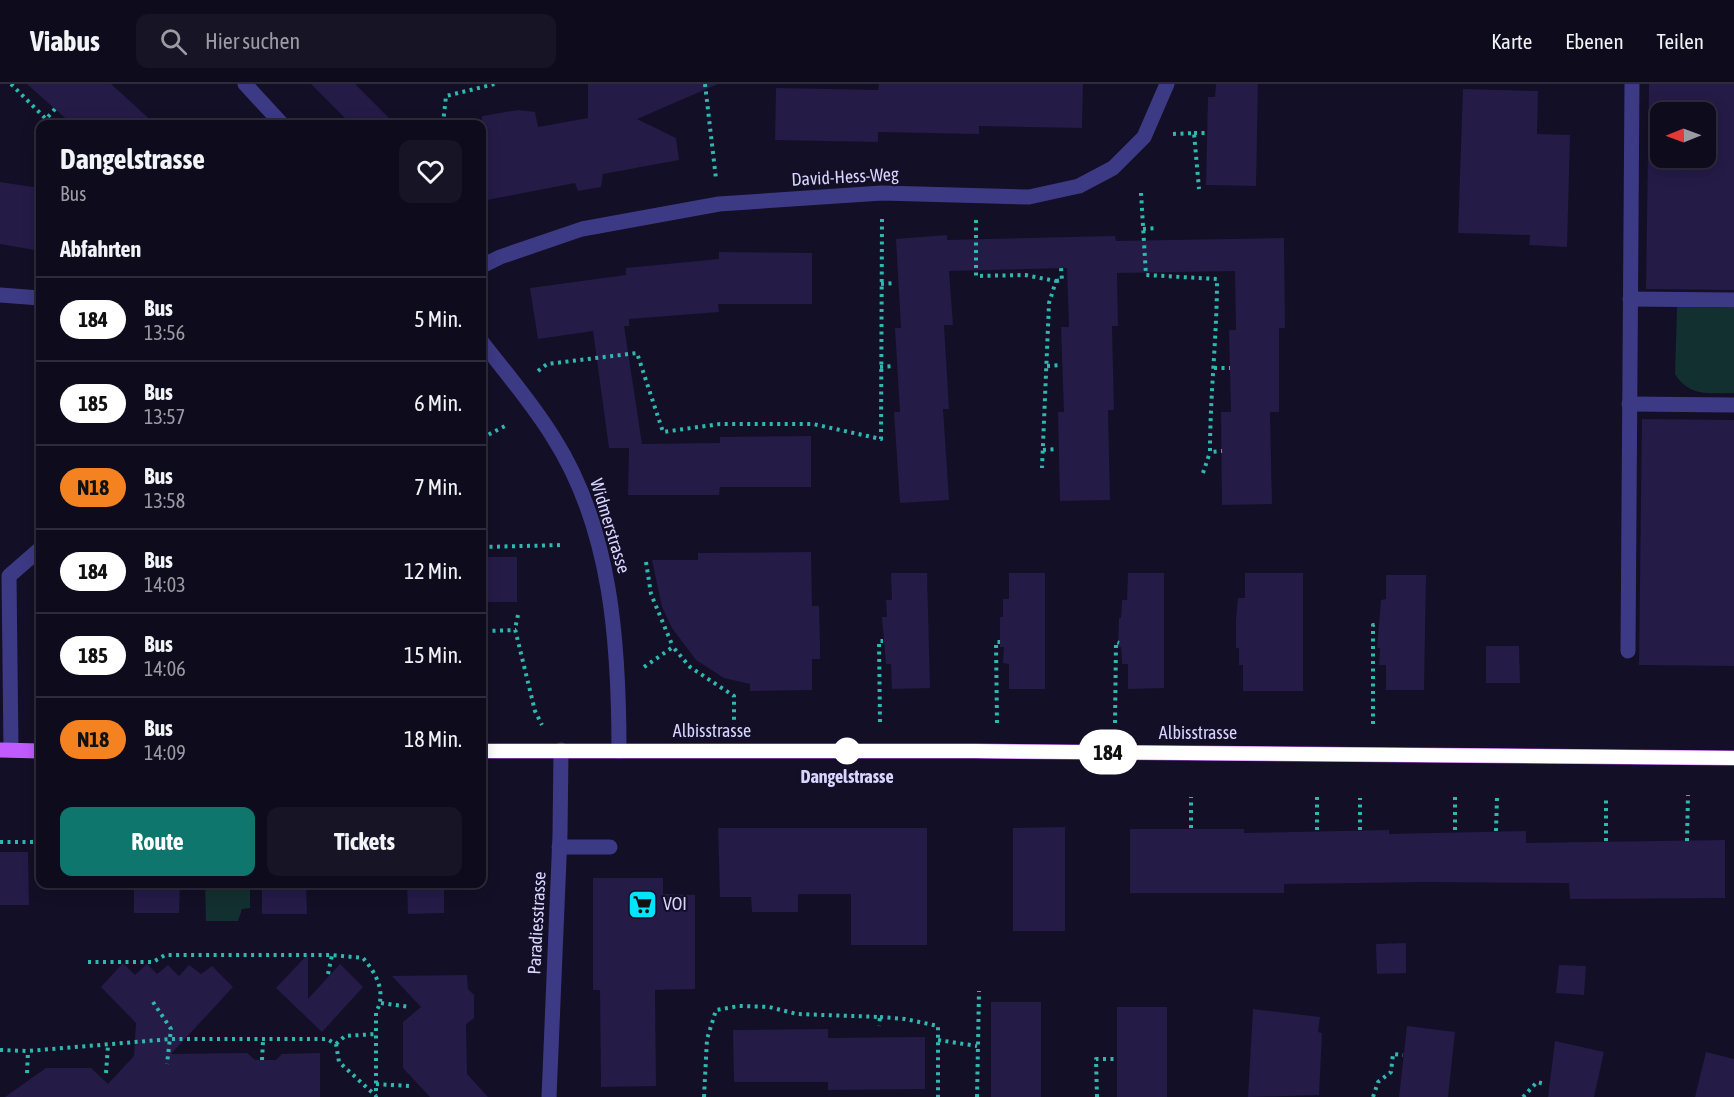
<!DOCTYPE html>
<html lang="de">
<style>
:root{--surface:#0e0b1c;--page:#171425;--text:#f1f3f6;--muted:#9b9ba3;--line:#2e2b3b;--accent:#0f766e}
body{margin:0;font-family:"Asap Condensed",sans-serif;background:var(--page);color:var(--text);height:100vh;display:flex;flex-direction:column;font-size:22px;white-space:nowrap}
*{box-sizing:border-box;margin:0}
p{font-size:20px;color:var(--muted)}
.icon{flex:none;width:33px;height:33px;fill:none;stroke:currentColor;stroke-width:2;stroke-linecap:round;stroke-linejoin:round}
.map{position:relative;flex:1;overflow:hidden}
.sheet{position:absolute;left:36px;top:36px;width:450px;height:768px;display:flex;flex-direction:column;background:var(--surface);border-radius:12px;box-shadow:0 3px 15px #0003,0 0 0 2px var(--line)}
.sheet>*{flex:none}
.badge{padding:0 12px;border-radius:20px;font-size:21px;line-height:39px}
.needle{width:39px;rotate:269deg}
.fabs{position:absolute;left:1650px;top:18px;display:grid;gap:12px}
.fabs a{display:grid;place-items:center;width:66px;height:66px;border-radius:12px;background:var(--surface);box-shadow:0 3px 15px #0003,0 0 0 2px var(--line);font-size:30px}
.map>.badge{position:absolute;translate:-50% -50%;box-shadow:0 0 0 3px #fff}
h2{padding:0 24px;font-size:22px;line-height:54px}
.round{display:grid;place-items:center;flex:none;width:63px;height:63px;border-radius:12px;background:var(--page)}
.headline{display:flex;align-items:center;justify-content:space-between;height:102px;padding:0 24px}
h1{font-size:28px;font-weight:700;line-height:45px}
.action{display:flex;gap:12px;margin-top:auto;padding:12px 24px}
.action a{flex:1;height:69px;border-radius:12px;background:var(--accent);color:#fff;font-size:24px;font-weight:700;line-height:69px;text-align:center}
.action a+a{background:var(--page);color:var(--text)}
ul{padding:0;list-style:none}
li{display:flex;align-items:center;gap:18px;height:84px;padding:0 24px;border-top:2px solid var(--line)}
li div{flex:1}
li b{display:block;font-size:22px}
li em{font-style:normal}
li .badge{min-width:66px;font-weight:700;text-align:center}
header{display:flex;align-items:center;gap:36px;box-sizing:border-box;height:84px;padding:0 30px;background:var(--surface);border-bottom:2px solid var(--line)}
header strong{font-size:28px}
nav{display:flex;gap:33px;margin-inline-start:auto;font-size:21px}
.search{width:420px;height:54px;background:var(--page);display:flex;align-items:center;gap:15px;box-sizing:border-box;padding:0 21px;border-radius:12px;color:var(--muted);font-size:22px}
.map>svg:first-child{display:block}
</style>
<header>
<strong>Viabus</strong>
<div class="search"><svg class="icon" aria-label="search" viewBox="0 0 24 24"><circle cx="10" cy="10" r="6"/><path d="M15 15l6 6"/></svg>Hier suchen</div>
<nav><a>Karte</a><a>Ebenen</a><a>Teilen</a></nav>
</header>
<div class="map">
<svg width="1734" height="1013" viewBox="0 0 1734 1013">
<rect width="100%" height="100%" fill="#130f26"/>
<g fill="#12302f">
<path d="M1677,223l57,1v85c-25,0 -45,4 -59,-19z"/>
<path d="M205,800h15v3h30v21l-8,1 -4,12h-32z"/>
</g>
<g fill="#241b47" fill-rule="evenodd">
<path d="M27,0h84l44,40h-83z"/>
<path d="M311,0h44l40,40h-44z"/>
<path d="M588,0h130l-81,35 39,19 3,22 -76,14 -2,13 -23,4 -3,-8 -93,18v-85l36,-6 17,2 3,15 50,-9z"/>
<path d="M879,0h204l-1,44 -103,-2v8l-101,-2v10l-103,-2 1,-52 102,2z"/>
<path d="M1216,0h42l-2,102 -50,-1 2,-88h7z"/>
<path d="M1649,0h85v206l-88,-1zM1660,28h46v46h-46z"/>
<path d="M1463,5l75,2 -1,43 33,1 -3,112 -38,-2 1,-10 -72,-2z"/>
<path d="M0,98l40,6v63l-40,-7z"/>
<path d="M947,151v5l168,-4 1,5 168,-3 1,90h-6v84h-9l2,92 -50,1 -1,-93h10l-2,-82h7l-1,-59 -118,2 1,53h-6l2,84h-6l2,90 -50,1 -2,-89h6l-3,-85h8l-2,-59 -118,3 4,54h-9l5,84h-6l6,91 -49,3 -6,-91h6l-5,-84h6l-5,-89z"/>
<path d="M719,168l93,1v51h-94l1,8 -90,7v7h-5l18,118 78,-1v-6l91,-1v51h-91l-1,8h-91l1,-47h-20l-16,-117 -55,8 -8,-51 96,-13v-7l93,-9z"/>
<path d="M1642,335l92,1v246l-95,-1z"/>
<path d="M811,468l1,54h7l1,37v16h-8v31l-62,1v-7l-26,-6 -28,-18 -24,-32 -10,-21 -10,-47h46v-7z"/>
<rect x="482" y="473" width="35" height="45"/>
<path d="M891,489h36l3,115 -38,1 -1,-25h-5l-4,-47h5l-1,-17h6z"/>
<path d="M1009,489h36v116h-36v-25l-6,-1 1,-16h-4v-30h3v-18h6z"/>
<path d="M1128,489h36v115l-36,1v-25h-6l-1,-17h-3l1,-29h2l1,-18h5z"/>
<path d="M1245,489h58v118h-60v-26h-4v-17h-3v-29l2,-21h7z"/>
<path d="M1386,491h40l-2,115h-38v-25h-7l1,-17h-3l4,-48 5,-1z"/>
<path d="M1486,562h33l1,37h-34z"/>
<path d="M1065,743v104h-52v-103z"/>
<path d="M718,744h209v117h-76v-51h-53v18h-46l-1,-15h-31z"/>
<path d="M1130,745h114v4l145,-3v4l137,-3v12l199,-3v58l-155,1 -1,-16 -144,-1 -141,2v9h-154z"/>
<path d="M0,768h28l1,53h-29z"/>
<path d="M593,794h70v16l32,1v94l-40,1 1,96 -55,1 -1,-97h-7z"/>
<path d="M134,800h46l-1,29h-45z"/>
<path d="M262,800h44l1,30h-45z"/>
<path d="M407,800h37v29l-36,1z"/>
<path d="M1406,859v30l-29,1 -1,-30z"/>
<path d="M308,870v45l32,-35 23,23 -41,45 -46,-44z"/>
<path d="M123,879l12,12 12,-11 10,10 11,-9 11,11 10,-11 12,9 11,-8 21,21 -62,67 76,-1 8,7h21l6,-6 38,-1v44h-315l41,-29h45l17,16 26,-28 2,-33 -35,-36z"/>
<path d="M1559,881l27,1 -2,29 -28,-2z"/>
<path d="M467,891l1,14 6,6v23l-8,6 1,50 21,23h-58l-27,-29v-46l18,-15 -29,-31z"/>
<rect x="991" y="918" width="50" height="95"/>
<rect x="1117" y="923" width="50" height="90"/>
<path d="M1253,925l67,8 -2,15 4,1 -3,62 -71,2z"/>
<path d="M1407,942l48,6 -7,65h-49z"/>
<path d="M828,945v9l97,-1v52l-97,1v-8h-94l-1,-52z"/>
<path d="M1555,957l49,11 -10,45h-46z"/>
<path d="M1706,968l28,7v38h-39z"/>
</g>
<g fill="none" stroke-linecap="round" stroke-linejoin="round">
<g stroke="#2fb8b0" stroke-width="4" stroke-dasharray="3 4.5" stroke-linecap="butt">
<path d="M11,0l35,35 9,-10"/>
<path d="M705,0l11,95"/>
<path d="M443,40l3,-28 49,-12"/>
<path d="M1194,49h13"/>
<path d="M1173,50l21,-1 5,56"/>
<path d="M1141,109l5,82 71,4c0,58 -7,115 -7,173l12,-1"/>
<path d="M976,136v56l49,-1 31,6 -7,22 -7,165"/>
<path d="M1143,145l13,-1"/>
<path d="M1056,197l6,-1 -1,-12"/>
<path d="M881,200l14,-1"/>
<path d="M1047,282l14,-1"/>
<path d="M880,283l14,-1"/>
<path d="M1214,284h16"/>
<path d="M538,287l9,-7 90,-11 26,79 57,-8h93l68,15 1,-223"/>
<path d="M482,354l23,-12"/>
<path d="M1043,366l13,-1"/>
<path d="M1203,389l7,-21"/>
<path d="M482,463l81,-2"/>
<path d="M646,478l5,32 22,53"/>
<path d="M518,531l-3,14 20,82 7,14"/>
<path d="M485,547l31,-1"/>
<path d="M644,583l29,-20 17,20 44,29v25"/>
<path d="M880,638l-1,-81h4"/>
<path d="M997,639l-1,-81h4"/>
<path d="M1115,639l1,-81 3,1"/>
<path d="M1373,640v-99h5"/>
<path d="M1455,713v34"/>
<path d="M1191,744v-31"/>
<path d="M1317,746v-33"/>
<path d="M1360,746v-32"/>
<path d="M1496,747l1,-34"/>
<path d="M1606,757v-44"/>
<path d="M1687,757l1,-46"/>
<path d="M0,758h40"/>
<path d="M88,878h65l12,-7h167l31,3c13,15 24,35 13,54v85"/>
<path d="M328,890l4,-19"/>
<path d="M153,918l18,27 -4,35"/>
<path d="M381,919l29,4"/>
<path d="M880,933l25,2 33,7v71"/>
<path d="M938,956l39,6"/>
<path d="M336,960l9,-8 31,-2"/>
<path d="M0,966l28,1 143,-12h156l9,5 3,18 37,34"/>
<path d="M262,976l1,-19"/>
<path d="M27,989l1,-22"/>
<path d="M106,989l2,-28"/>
<path d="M376,1000l33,2"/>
<path d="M704,1013l3,-58 9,-29 23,-4 30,1 28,7 83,3 -1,9"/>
<path d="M977,1013l2,-106"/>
<path d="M1097,1013l-1,-38h21"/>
<path d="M1373,1013l5,-15 13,-10 2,-18 10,1"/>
<path d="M1523,1013l14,-15 8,2"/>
</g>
<g stroke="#3d3a85" stroke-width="15">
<path d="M245,0l37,40"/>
<path d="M482,182l18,-9 82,-28 137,-25 163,-11 147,4 50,-11 34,-18 31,-31 23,-53"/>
<path d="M0,211l40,3"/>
<path d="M1630,215l104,1"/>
<path d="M482,258c24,31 50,61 71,95 59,92 66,208 66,314"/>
<path d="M1629,320l105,1"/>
<path d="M1628,567l4,-567"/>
<path d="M11,666l-2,-174 31,-27"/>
<path d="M559,763h51"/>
<path d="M549,1013l11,-262 1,-85"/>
</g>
<g stroke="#c25bff" stroke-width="15">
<path d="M0,666l40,1"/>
<path d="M482,667h493l759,7"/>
</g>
</g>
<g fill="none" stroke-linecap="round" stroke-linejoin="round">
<defs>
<path id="line" d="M482,667h493l759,7"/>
</defs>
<use href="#line" stroke="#fff" stroke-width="14"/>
<use href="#line" stroke="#fff" stroke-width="9"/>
</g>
<defs>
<symbol id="supermarket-square" viewBox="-11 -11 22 22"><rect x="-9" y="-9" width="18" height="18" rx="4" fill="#00e5ff" stroke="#130f26"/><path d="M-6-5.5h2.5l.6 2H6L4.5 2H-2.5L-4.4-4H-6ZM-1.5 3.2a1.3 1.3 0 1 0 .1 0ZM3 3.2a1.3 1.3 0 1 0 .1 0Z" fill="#111"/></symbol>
</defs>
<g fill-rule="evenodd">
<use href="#supermarket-square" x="626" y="804" width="33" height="33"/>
</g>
<circle fill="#fff" stroke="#fff" stroke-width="3" cx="847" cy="667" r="12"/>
<g text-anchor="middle" stroke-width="4.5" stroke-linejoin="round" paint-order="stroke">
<g font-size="18" fill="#d9d4ff" stroke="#130f26">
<text transform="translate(845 93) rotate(-3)" y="6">David-Hess-Weg</text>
<text transform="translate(610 442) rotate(73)" y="6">Widmerstrasse</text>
<text x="712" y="653">Albisstrasse</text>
<text x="1198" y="655">Albisstrasse</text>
<text transform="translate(537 839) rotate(-87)" y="6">Paradiesstrasse</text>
</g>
<g font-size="18" font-weight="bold" fill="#d9d4ff" stroke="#130f26">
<text x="847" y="699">Dangelstrasse</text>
</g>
<g font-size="18" fill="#d9d4ff" stroke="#130f26" text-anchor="start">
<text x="663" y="826">VOI</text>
</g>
</g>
</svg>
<div class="fabs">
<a><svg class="needle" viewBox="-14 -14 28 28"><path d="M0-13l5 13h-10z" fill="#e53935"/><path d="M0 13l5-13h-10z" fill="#9b9ba3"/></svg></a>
</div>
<b class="badge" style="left:1108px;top:668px;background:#fff;color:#111">184</b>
<section class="sheet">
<div class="headline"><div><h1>Dangelstrasse</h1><p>Bus</p></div><a class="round"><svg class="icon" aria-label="heart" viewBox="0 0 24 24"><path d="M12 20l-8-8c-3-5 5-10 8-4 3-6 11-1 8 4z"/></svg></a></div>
<h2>Abfahrten</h2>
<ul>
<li><span class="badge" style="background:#fff;color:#111">184</span><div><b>Bus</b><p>13:56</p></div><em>5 Min.</em></li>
<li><span class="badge" style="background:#fff;color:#111">185</span><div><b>Bus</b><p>13:57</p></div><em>6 Min.</em></li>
<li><span class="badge" style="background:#f58220;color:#111">N18</span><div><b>Bus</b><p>13:58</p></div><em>7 Min.</em></li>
<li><span class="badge" style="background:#fff;color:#111">184</span><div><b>Bus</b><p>14:03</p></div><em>12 Min.</em></li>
<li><span class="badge" style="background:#fff;color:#111">185</span><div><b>Bus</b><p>14:06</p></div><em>15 Min.</em></li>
<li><span class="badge" style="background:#f58220;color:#111">N18</span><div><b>Bus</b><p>14:09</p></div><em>18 Min.</em></li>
</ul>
<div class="action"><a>Route</a><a>Tickets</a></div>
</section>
</div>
